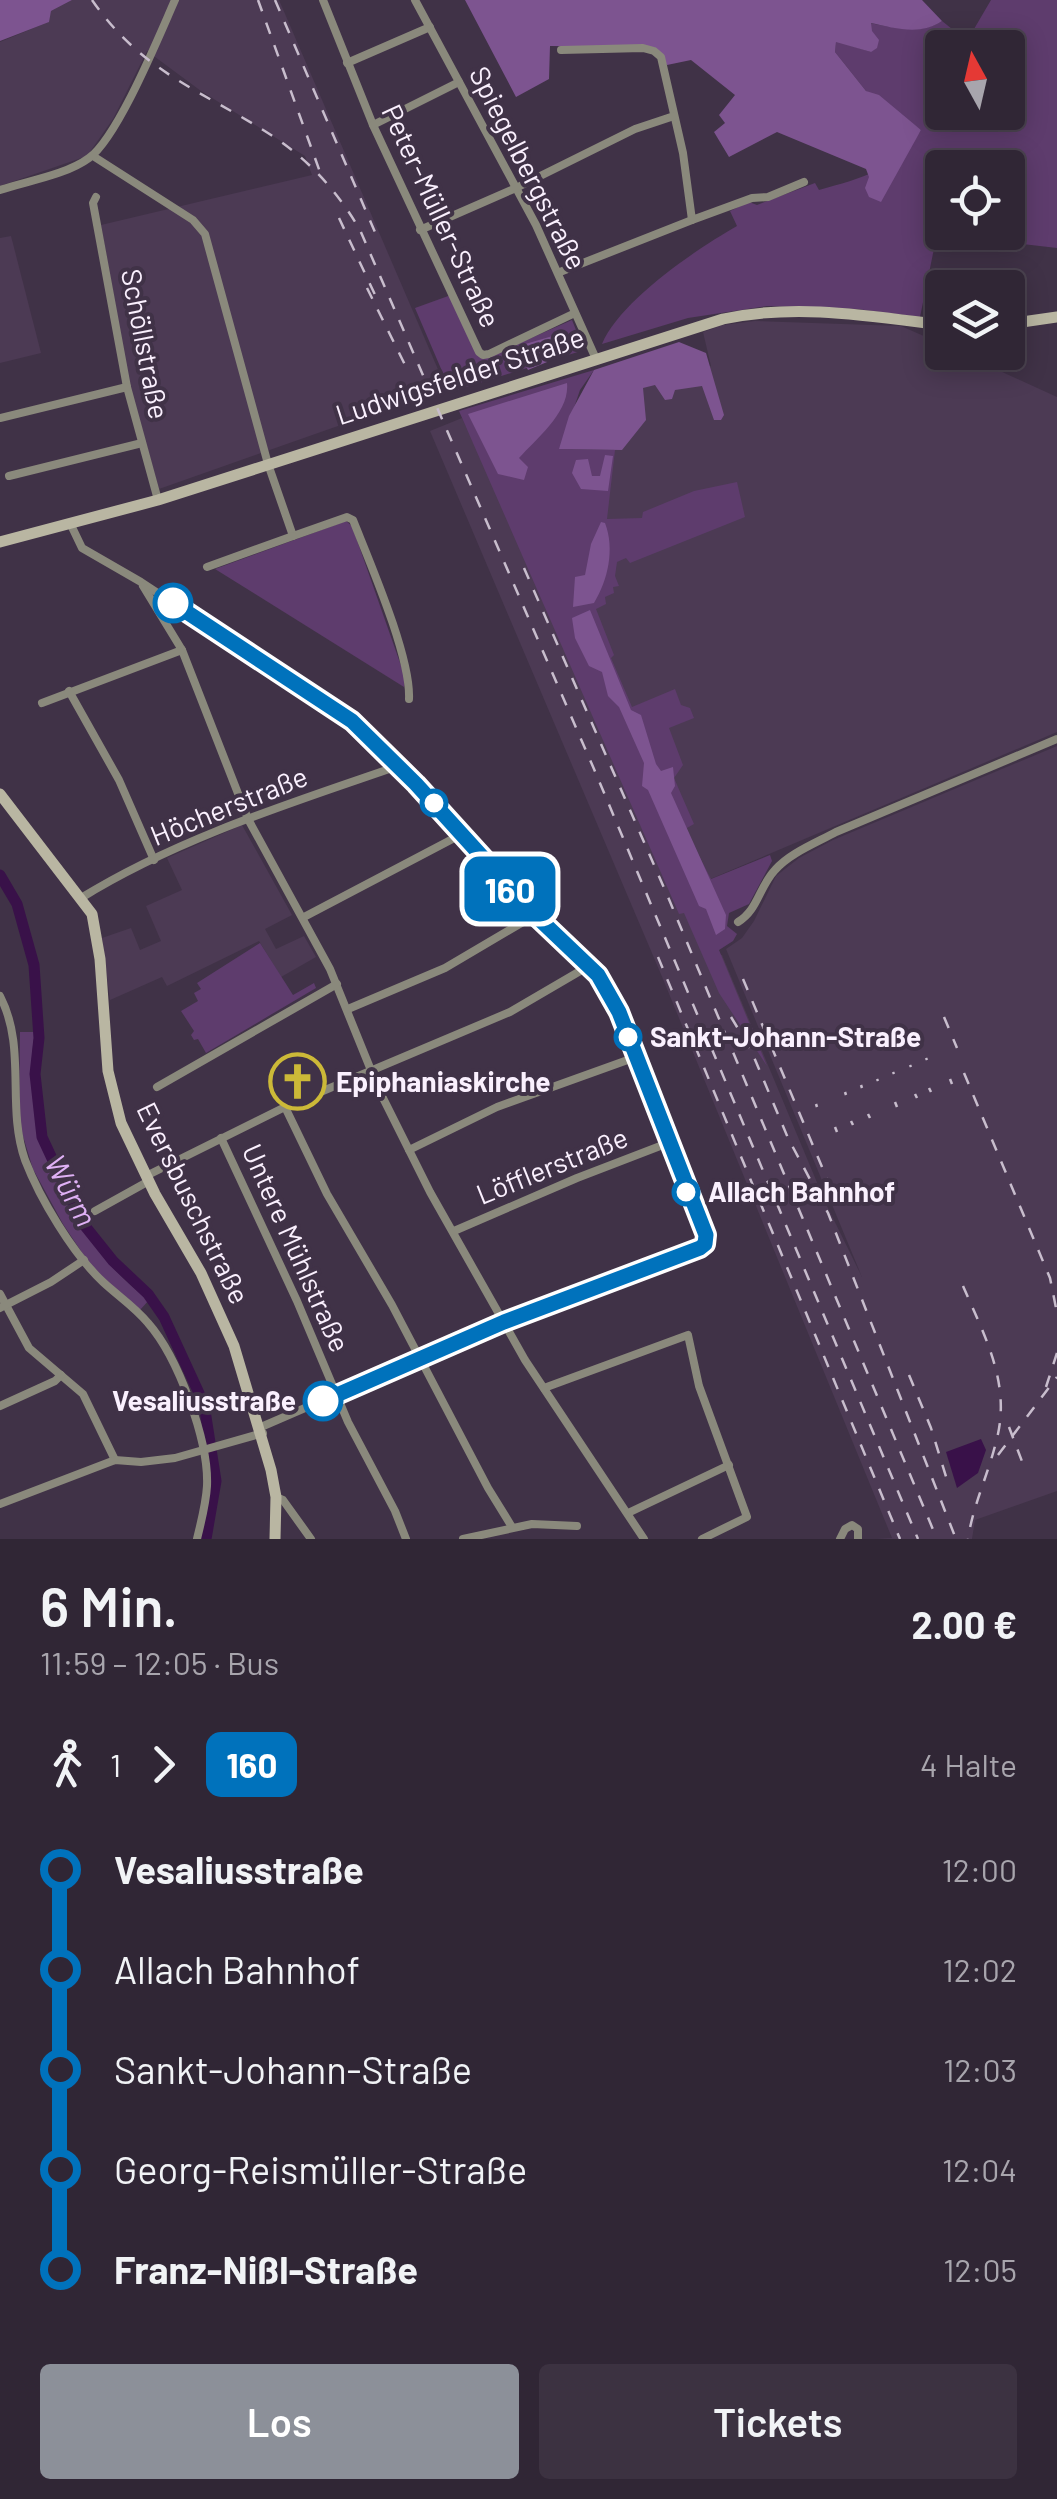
<!DOCTYPE html>
<html lang="de">
<meta charset="utf-8">
<style>
:root{--surface:#302635;--page:#3c3241;--text:#f1f3f6;--muted:#a8a5ad;--line:#4b4350;--accent:#8c9099}
body{margin:0;font-family:Barlow,sans-serif;background:var(--page);color:var(--text);height:100vh;display:flex;flex-direction:column;font-size:38px;white-space:nowrap}
*{box-sizing:border-box;margin:0}
p{font-size:32px;color:var(--muted)}
.icon{flex:none;width:55px;height:55px;fill:none;stroke:currentColor;stroke-width:2;stroke-linecap:round;stroke-linejoin:round}
.map{position:relative;height:1539px;overflow:hidden}
.sheet{display:flex;flex-direction:column;background:var(--surface);flex:1}
.sheet>*{flex:none}
.badge{padding:0 20px;border-radius:15px;font-size:35px;line-height:65px}
.needle{width:65px;rotate:352deg}
.fabs{position:absolute;left:925px;top:30px;display:grid;gap:20px}
.fabs a{display:grid;place-items:center;width:100px;height:100px;border-radius:10px;background:var(--surface);box-shadow:0 5px 25px #0003,0 0 0 2px var(--line);font-size:50px}
.map>.badge{position:absolute;translate:-50% -50%;box-shadow:0 0 0 5px #fff}
.legs{display:flex;align-items:center;gap:15px;height:110px;padding:0 40px;font-size:32px}
.legs p{margin-inline-start:auto}
.head{display:flex;align-items:center;justify-content:space-between;height:170px;padding:0 40px}
h1{font-size:55px;font-weight:600;line-height:75px}
.button{display:flex;gap:20px;margin-top:auto;padding:20px 40px}
.button a{flex:1;height:115px;border-radius:10px;background:var(--accent);color:#fff;font-size:40px;font-weight:600;line-height:115px;text-align:center}
.button a+a{background:var(--page);color:var(--text)}
ul{padding:0 40px;list-style:none}
li{display:flex;align-items:center;gap:35px;height:100px;font-size:38px}
li i{display:grid;place-items:center;width:15px;height:100%;margin:0 12px;background:currentColor}
li i::after{content:'';width:25px;height:25px;margin:-12px;border:8px solid;border-radius:50%;background:var(--surface)}
li p{margin-inline-start:auto}
li:first-child i{background:linear-gradient(#0000 50%,currentColor 0)}
li:last-child i{background:linear-gradient(currentColor 50%,#0000 0)}
.map>svg:first-child{display:block}
</style>
<div class="map">
<svg width="1057" height="1539" viewBox="0 0 1057 1539">
<rect width="100%" height="100%" fill="#403247"/>
<g fill="#4c3a54">
<path d="M72,0h207l167,388 -287,101 -29,-103 -29,-161 211,-50 -7,-19 -104,-65 -54,-40 -34,68 -26,37 -87,30v-144l48,-20 3,-11z"/>
<path d="M11,236l30,117 -41,10v-125z"/>
<path d="M755,321l146,5 41,18v8l19,1 96,44v335l-349,148 -123,-271 30,-163 20,-65 76,-15 -8,-34 20,-7z"/>
<path d="M462,418l257,536 3,1 104,249 36,73 -136,-328 16,-11 12,-17 22,-45 23,-18 34,-18 224,-94v745l-82,29 -3,19h-95l15,-1 -229,-559 -233,-548z"/>
<path d="M242,825l50,90 -27,14 11,20 28,-13 12,21 -35,20 -22,-36 -92,45 -5,-9 -52,23 -8,-62 29,-10 9,22 21,-9 -15,-35 36,-16 -15,-32z"/>
</g>
<g fill="#5e3c6d" fill-rule="evenodd">
<path d="M991,0h66v248l-120,-14 -17,83 -63,-8 -90,-3 -79,12 -86,26c18,-43 93,-94 135,-118l-7,-15 19,-9 8,3 58,-22 4,7c43,-12 77,-20 102,-60l-55,-39 -31,-39 1,-11 35,11 -1,-29c22,4 52,12 72,-2l25,20zM942,48h66v64h-66zM942,168h66v64h-66z"/>
<path d="M451,295l27,60 8,3 86,-38 12,30 -133,42 -36,-84z"/>
<path d="M594,370l-14,20 -20,59 55,1 -8,69 35,-1 1,-6 51,-21 43,-9 8,35 -115,46 -4,-5 -9,4 -2,14 4,10 -6,1 1,6 -9,4 1,7 -10,5 18,46 -3,3 21,49 43,-18 6,16 9,3 4,10 -25,10 14,37 -9,13 20,46 -9,5 26,50 59,-24 2,6 -23,43 -20,9 -2,13 10,8 -4,7 -14,9 48,116 -48,-73 -35,-80 -5,1 -220,-503z"/>
<path d="M346,521l6,5 53,151 -1,10 -189,-118z"/>
<path d="M260,943l33,52 21,-12 2,5 -110,65 -8,-14 -4,1 -3,-5 3,-4 -13,-20 17,-10 -4,-8 7,-4 -4,-6z"/>
<path d="M20,1032h15c-18,96 37,212 114,268l-9,10 -43,-35 -34,-51 -30,-55 -14,-46z"/>
</g>
<g fill="#7d5490">
<path d="M0,0h72l-21,11 -2,11 -49,19z"/>
<path d="M465,0h457l20,21c-21,15 -48,7 -71,2l1,8 7,9 -2,8 -6,4 -35,-10 -1,10 31,39 13,4 42,35 -40,72 -12,-5 -4,-9 4,-11 -3,-8 -89,-37 -48,25 -15,-25 11,-9 -6,-8 16,-20 -44,-35 -24,5 -13,-18 -104,-1 -1,33 -33,18z"/>
<path d="M556,335l3,22 -31,13 -6,-11v-14z"/>
<path d="M679,342l27,11 18,62 -3,5h-7l-12,-34 -27,4 -3,9 -7,1 -10,-15 -12,3 3,32 -24,30 -63,-1 10,-33 25,-46z"/>
<path d="M567,383c3,29 -30,55 -48,75l9,9 -4,13 -26,-6 -30,-60z"/>
<path d="M605,455l8,1 -5,35 -27,-2 -9,-16 4,-13 12,-1 4,17h8z"/>
<path d="M601,522l4,1c10,26 3,57 -11,80l-21,4 2,-30 10,-2 6,-31z"/>
<path d="M590,610l41,100 10,5 15,49 5,7 12,-4 2,19 -4,7 55,122 -1,14 -9,6 -10,-26 -7,-3 -51,-116 -6,-4 2,-23 -25,-56 -11,-11 -6,-24 -13,-6 -14,-28 -3,-20z"/>
</g>
<path fill="#391149" d="M981,1439l5,11 -8,23 -21,15 -11,-36z"/>
<g fill="none" stroke-linecap="round" stroke-linejoin="round">
<path stroke="#391149" stroke-width="11" d="M0,875l17,29 17,61 5,73 -4,36 7,63 39,84 32,40 35,33 16,23 40,87 12,77 -10,58"/>
<g stroke="#8a897c" stroke-width="8">
<path d="M323,0l50,125 106,227 4,3 6,-1 86,-41"/>
<path d="M415,0l121,225 60,134"/>
<path d="M561,50l82,-2 11,3 7,6 22,96 9,67 60,-22 16,-1 36,-15"/>
<path d="M347,63l83,-36"/>
<path d="M373,125l86,-43"/>
<path d="M93,156l100,64 12,14 63,230 25,72 54,-19 6,3c17,43 58,137 56,179"/>
<path d="M0,190c27,-9 66,-15 89,-32 29,-21 70,-122 86,-158"/>
<path d="M96,197l-3,6 34,184 31,113"/>
<path d="M420,230l96,-42 119,-59 39,-13"/>
<path d="M560,272l132,-52"/>
<path d="M0,418l127,-31"/>
<path d="M9,476l133,-33"/>
<path d="M71,525l11,23 59,34 211,139 72,71 111,123 63,60 15,23 93,237 -1,8 -5,5 -196,74 -243,105"/>
<path d="M207,567l86,-31"/>
<path d="M143,586l39,64 66,169 82,150 49,121 51,102 95,168 119,179"/>
<path d="M69,691l50,89 35,80"/>
<path d="M42,703l140,-53"/>
<path d="M81,898c97,-60 210,-95 317,-132"/>
<path d="M304,917l158,-83"/>
<path d="M738,922c20,-12 21,-35 37,-52 15,-17 41,-27 61,-38l221,-93"/>
<path d="M0,996c27,52 6,110 25,164 15,39 48,94 78,122 15,14 32,25 45,41 30,34 61,118 59,163 -1,18 -6,36 -10,53"/>
<path d="M348,1009l97,-41 90,-53"/>
<path d="M157,1087l180,-103"/>
<path d="M285,1107l42,87 65,111 96,183 24,39"/>
<path d="M221,1138l76,163 51,121 47,89 11,28"/>
<path d="M409,1150l88,-43 139,-50"/>
<path d="M146,1176l139,-69 225,-95 77,-45"/>
<path d="M95,1211l54,-30"/>
<path d="M454,1231l123,-53 91,-35"/>
<path d="M0,1294l29,54 54,46 32,66"/>
<path d="M0,1308l51,-26 33,-22"/>
<path d="M544,1388l144,-53 11,51 48,131 -45,22"/>
<path d="M0,1406l55,-25 6,-6"/>
<path d="M276,1497l7,3 28,39"/>
<path d="M0,1504l115,-44 26,2 34,-4 88,-25"/>
<path d="M628,1513l101,-48"/>
<path d="M463,1539l69,-15 45,2"/>
<path d="M840,1539l5,-10 7,-4 6,4v10"/>
</g>
<g stroke="#b9b6a2" stroke-width="11">
<path d="M1008,324l49,-7"/>
<path d="M0,542l158,-42 565,-181c73,-16 147,-3 219,6"/>
<path d="M0,794l92,120 8,45 8,112 13,52 34,71 46,79 33,73 37,124 5,27 -1,42"/>
</g>
<g stroke="#c8bdcd" stroke-width="2.5" stroke-dasharray="12 12" stroke-linecap="butt">
<path d="M92,0c52,75 113,91 185,139 35,24 62,55 83,91l234,539 324,770"/>
<path d="M258,0l62,172"/>
<path d="M275,0l103,239"/>
<path d="M339,218l38,81"/>
<path d="M367,288l40,81"/>
<path d="M524,568l144,329 269,642"/>
<path d="M658,957l242,582"/>
<path d="M743,979l95,226"/>
<path d="M731,1017l20,33 37,88 40,75 128,326"/>
<path d="M944,1017l13,31"/>
<path d="M926,1058l1,2"/>
<path d="M910,1065l1,2"/>
<path d="M893,1072l1,2"/>
<path d="M964,1073l86,205 7,35"/>
<path d="M877,1079l1,2"/>
<path d="M950,1079l2,5"/>
<path d="M861,1085l1,3"/>
<path d="M929,1088l2,4"/>
<path d="M845,1092l1,3"/>
<path d="M915,1094l2,4"/>
<path d="M895,1102l2,5"/>
<path d="M816,1104l1,3"/>
<path d="M868,1114l2,4"/>
<path d="M851,1121l2,4"/>
<path d="M835,1127l2,5"/>
<path d="M963,1286c22,51 49,99 33,156 -8,33 -23,63 -28,97"/>
<path d="M909,1375l22,53 17,55"/>
<path d="M1046,1387l11,-34"/>
<path d="M1009,1427l14,37"/>
<path d="M998,1455l59,-78"/>
</g>
</g>
<g fill="none" stroke-linecap="round" stroke-linejoin="round">
<defs>
<path id="line-1" d="M173,603l179,118 64,63 119,131 63,60 21,37 87,223 -1,9 -5,4 -196,74 -181,79"/>
</defs>
<use href="#line-1" stroke="#fff" stroke-width="22"/>
<use href="#line-1" stroke="#0072bc" stroke-width="15"/>
</g>
<defs>
<symbol id="church-ring" viewBox="-11 -11 22 22"><circle r="9.5" fill="#403247" stroke="#ccb938" stroke-width="1.5"/><path d="M-1.2-6h2.4v3.5h3.3v2.4h-3.3V6h-2.4V-.1h-3.3v-2.4h3.3Z" fill="#ccb938"/></symbol>
</defs>
<g fill-rule="evenodd">
<use href="#church-ring" x="266" y="1050" width="63" height="63"/>
</g>
<g fill="#fff" stroke="#0072bc" stroke-width="5">
<circle cx="173" cy="603" r="18"/>
<circle cx="434" cy="803" r="12"/>
<circle cx="628" cy="1037" r="12"/>
<circle cx="686" cy="1192" r="12"/>
<circle cx="323" cy="1401" r="18"/>
</g>
<g text-anchor="middle" stroke-width="8" stroke-linejoin="round" paint-order="stroke">
<g font-size="28" fill="#faf0fe" stroke="#403247">
<text transform="translate(528 168) rotate(63)" y="10">Spiegelbergstraße</text>
<text transform="translate(441 216) rotate(65)" y="10">Peter-Müller-Straße</text>
<text transform="translate(145 344) rotate(79)" y="10">Schöllstraße</text>
<text transform="translate(460 376) rotate(-18)" y="10">Ludwigsfelder Straße</text>
<text transform="translate(229 806) rotate(-22)" y="10">Höcherstraße</text>
<text transform="translate(552 1166) rotate(-22)" y="10">Löfflerstraße</text>
<text transform="translate(193 1203) rotate(64)" y="10">Eversbuschstraße</text>
<text transform="translate(296 1248) rotate(66)" y="10">Untere Mühlstraße</text>
</g>
<g font-size="28" font-weight="bold" fill="#faf0fe" stroke="#403247" text-anchor="start">
<text x="650" y="1047">Sankt-Johann-Straße</text>
<text x="708" y="1202">Allach Bahnhof</text>
<text x="296" y="1411" text-anchor="end">Vesaliusstraße</text>
</g>
<g font-size="28" font-weight="bold" fill="#faf0fe" stroke="#403247" text-anchor="start">
<text x="336" y="1092">Epiphaniaskirche</text>
</g>
<g font-size="30" font-style="italic" fill="#dfb1f5" stroke="#403247">
<text transform="translate(70 1191) rotate(62)" y="10">Würm</text>
</g>
</g>
</svg>
<div class="fabs">
<a><svg class="needle" viewBox="-14 -14 28 28"><path d="M0-13l5 13h-10z" fill="#e53935"/><path d="M0 13l5-13h-10z" fill="#a8a5ad"/></svg></a>
<a><svg class="icon" aria-label="locate" viewBox="0 0 24 24"><circle cx="12" cy="12" r="6"/><path d="M12 2v4M12 18v4M2 12h4M18 12h4"/></svg></a>
<a><svg class="icon" aria-label="layers" viewBox="0 0 24 24"><path d="M12 4l9 5-9 5-9-5zM3 14l9 5 9-5"/></svg></a>
</div>
<b class="badge" style="left:510px;top:889px;background:#0072bc;color:#fff">160</b>
</div>
<section class="sheet">
<div class="head"><div><h1>6 Min.</h1><p>11:59 – 12:05 · Bus</p></div><b>2.00 €</b></div>
<div class="legs"><svg class="icon" aria-label="walk" viewBox="0 0 24 24"><circle cx="13" cy="4" r="2"/><path d="M13 8l-2 6 4 7M11 14l-3 7M7 12l3-4h3l4 4"/></svg>1<svg class="icon" aria-label="forward" viewBox="0 0 24 24"><path d="M9 5l7 7-7 7"/></svg><b class="badge" style="background:#0072bc;color:#fff">160</b><p>4 Halte</p></div>
<ul>
<li><i style="color:#0072bc"></i><b>Vesaliusstraße</b><p>12:00</p></li>
<li><i style="color:#0072bc"></i><span>Allach Bahnhof</span><p>12:02</p></li>
<li><i style="color:#0072bc"></i><span>Sankt-Johann-Straße</span><p>12:03</p></li>
<li><i style="color:#0072bc"></i><span>Georg-Reismüller-Straße</span><p>12:04</p></li>
<li><i style="color:#0072bc"></i><b>Franz-Nißl-Straße</b><p>12:05</p></li>
</ul>
<div class="button"><a>Los</a><a>Tickets</a></div>
</section>
